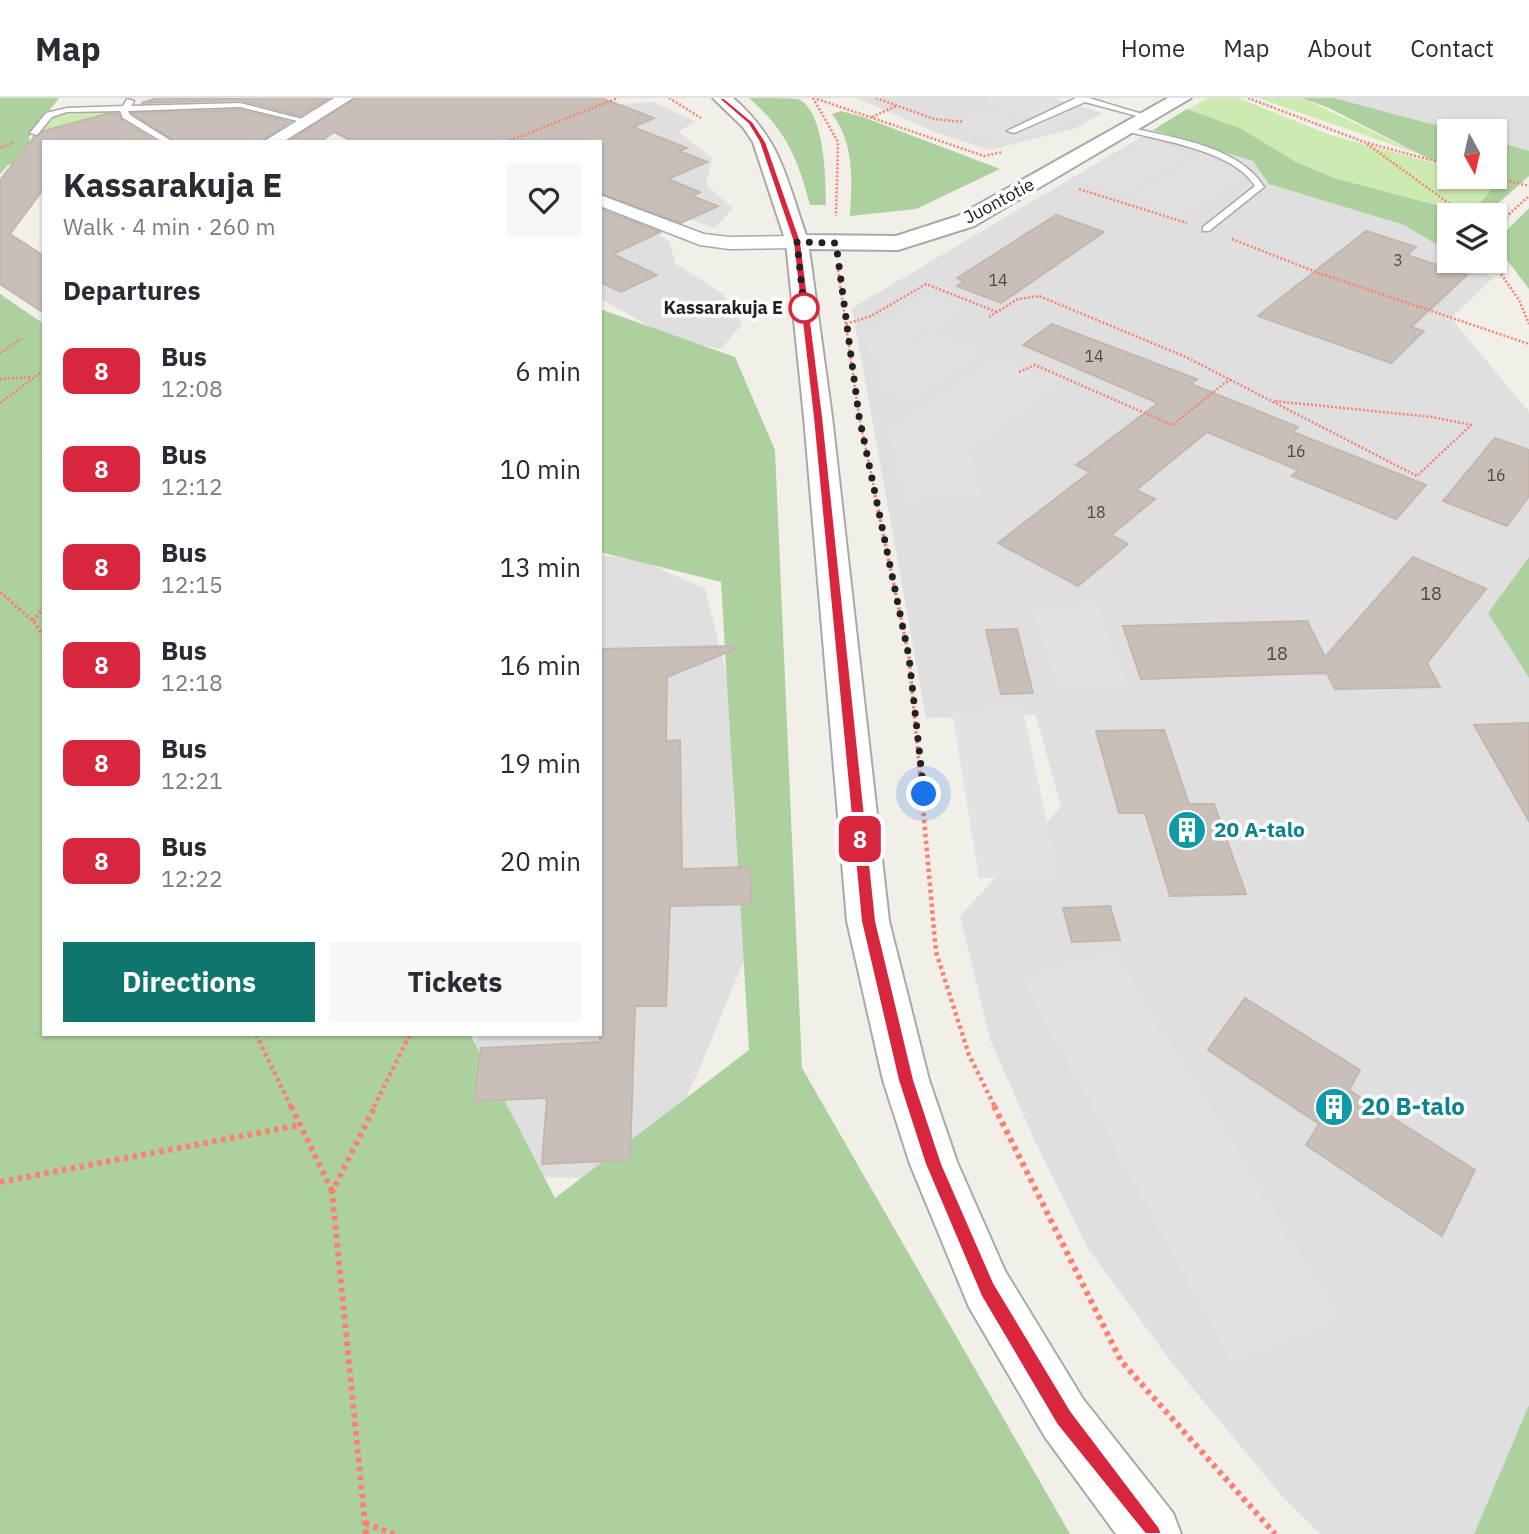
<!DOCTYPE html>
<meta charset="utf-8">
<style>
:root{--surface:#fff;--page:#f7f7f7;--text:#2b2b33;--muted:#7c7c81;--line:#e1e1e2;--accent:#0f766e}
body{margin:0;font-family:"IBM Plex Sans",sans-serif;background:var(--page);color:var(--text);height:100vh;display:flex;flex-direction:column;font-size:26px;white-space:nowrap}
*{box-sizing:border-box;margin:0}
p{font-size:23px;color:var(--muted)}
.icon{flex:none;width:38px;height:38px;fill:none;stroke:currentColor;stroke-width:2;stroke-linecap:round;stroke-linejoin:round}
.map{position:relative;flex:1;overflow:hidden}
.panel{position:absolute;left:42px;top:42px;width:560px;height:896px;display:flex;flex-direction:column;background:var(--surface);border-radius:0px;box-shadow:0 2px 5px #0004}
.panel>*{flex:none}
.badge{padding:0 14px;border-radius:10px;font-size:24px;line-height:46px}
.needle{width:46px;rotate:172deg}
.buttons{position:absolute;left:1437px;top:21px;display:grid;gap:14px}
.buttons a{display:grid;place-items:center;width:70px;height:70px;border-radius:0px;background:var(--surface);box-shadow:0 2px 5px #0004;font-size:35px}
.you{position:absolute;width:35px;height:35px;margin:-18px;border:5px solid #fff;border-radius:50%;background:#1a73e8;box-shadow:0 0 0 10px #1a73e833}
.map>.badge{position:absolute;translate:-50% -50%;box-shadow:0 0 0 4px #fff}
h2{padding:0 21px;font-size:26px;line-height:63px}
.round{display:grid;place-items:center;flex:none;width:74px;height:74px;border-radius:0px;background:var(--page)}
.overview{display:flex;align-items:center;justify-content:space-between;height:119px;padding:0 21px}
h1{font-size:33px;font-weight:800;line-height:52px}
.action{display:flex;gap:14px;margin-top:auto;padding:14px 21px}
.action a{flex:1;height:80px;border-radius:0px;background:var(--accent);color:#fff;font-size:28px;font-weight:800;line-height:80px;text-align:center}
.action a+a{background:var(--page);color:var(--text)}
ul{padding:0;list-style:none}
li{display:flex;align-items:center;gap:21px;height:98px;padding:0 21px}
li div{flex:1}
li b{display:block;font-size:26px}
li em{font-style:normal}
li .badge{min-width:77px;font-weight:700;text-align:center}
header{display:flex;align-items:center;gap:42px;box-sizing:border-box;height:98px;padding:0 35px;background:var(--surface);border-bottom:2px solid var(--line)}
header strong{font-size:33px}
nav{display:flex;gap:38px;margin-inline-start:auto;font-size:24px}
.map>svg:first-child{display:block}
</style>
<header>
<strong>Map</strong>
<nav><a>Home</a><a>Map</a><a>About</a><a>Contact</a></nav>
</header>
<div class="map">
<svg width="1529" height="1436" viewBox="0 0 1529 1436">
<rect width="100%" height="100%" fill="#f2efe9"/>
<g fill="#e0dfdf">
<path d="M857,0h195l51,15 -30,16 -83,21 -53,-17z"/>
<path d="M1334,0h195v53l-34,-10 -1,-10h-37z"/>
<path d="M653,4l43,20 -18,9 34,27 -6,27 27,23 -18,20 -96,-33 -19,-53h-83l104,-38z"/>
<path d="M1153,32l100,31 16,23 135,41 45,27v9h14l30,17 -42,40 78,94v145l-41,56 41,65v727l-55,129h-154l-39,-39 -109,-132 -85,-116 -53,-108 -44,-100 -30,-123 101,-109 -25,-92 -110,3 -74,-410z"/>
<path d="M622,118l23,6 24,20 7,22 47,30 19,30 -21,25 -51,-11 -70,-40v-81z"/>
<path d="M600,457l41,5 64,29 26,103 3,129 30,65 -11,52 -54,132 -52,110 -131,-4 -64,-62 26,-80h122z"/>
</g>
<g fill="#cdebb0">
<path d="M1209,0h29l92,37 111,30 8,4v8h15l27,13 -21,24 -136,-36 -38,-16 -56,-34 -52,-19z"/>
<path d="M1258,0h44l117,56z"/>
<path d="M200,9l-30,5 -2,3 43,-4 -10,-1 1,-3 52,2 26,9 -103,24 -41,-22 -8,-9z"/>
<path d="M117,12l3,8 -81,17c10,-32 51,-24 78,-25z"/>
</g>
<g fill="#add19e">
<path d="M0,0h59l-30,39 3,21 -24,7 -8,9z"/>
<path d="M749,0c14,0 36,0 49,1 27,11 28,82 28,106h-16c-12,-46 -24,-75 -61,-107z"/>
<path d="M1302,0h32l123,33h-8v38l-120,-61z"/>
<path d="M1187,11l53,19 56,34 38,16 136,36 21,-24 -27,-13h30l1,-36 34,10v25l-44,39h-36v37l-45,-27 -135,-41 -16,-23 -100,-31z"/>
<path d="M841,13l22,6 137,52 -84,40 -66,7c2,-37 5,-71 -18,-102z"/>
<path d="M1529,110v81l-35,-46z"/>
<path d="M0,196l44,30v710h426l85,164 194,-148 -28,-468 -121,-30v-243l135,48 40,93 27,618 268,466h-1070z"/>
<path d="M1529,459v121l-41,-65z"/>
<path d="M1529,1307v129h-55z"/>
</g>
<g fill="#e2e2e2">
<path d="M991,0h47l50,15 -80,29 -52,-17 28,-14 37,13 14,-5 -50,-18z"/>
<path d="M1147,42l40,13 -64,39 -42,-13z"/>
<path d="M1199,62l45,15 -64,38 -46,-17z"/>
<path d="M932,198l30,13 -91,54 -5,-28z"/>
<path d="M929,234l49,21 -69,48 -33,-15 3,-21z"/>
<path d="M997,261l59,25 -88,64 14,47 -78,3 -15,-66z"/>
<path d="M1098,508l28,77 -69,3 -24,-78z"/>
<path d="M1023,612l36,168h-80l-27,-167z"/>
<path d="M1113,855l120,194 105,172 -107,41 -208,-380z"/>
</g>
<g fill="#c7bfb8" stroke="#c4b6ab" stroke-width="2">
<path d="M157,0h172l-29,18 -60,-16 -99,3z"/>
<path d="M355,0h246l53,20 -21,9 54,21 -8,3 28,11 -39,17 32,13 -8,4 26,10 -37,17 -81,-30v-51h-246l-20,-10 -14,10h-32z"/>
<path d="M240,12l50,12 -30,20h-84l-44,-29z"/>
<path d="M106,16h12l4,6 35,22h-113v46l-34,46 34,22v57l-44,-29v-104l34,-43 10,-6z"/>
<path d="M600,111l60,23 -47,22 44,21 -36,17 -21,-10z"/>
<path d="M1056,117l48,17 -103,71 -44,-17 7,-5 -7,-3z"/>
<path d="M1366,133l50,16 -9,8 60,20 -56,52 13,4 -33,32 -133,-47z"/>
<path d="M1052,226l145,55 -6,5 107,43 -5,5 133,53 -30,34 -104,-43 6,-6 -91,-38 -71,58 19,9 -44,36 17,9 -50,42 -80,-43 92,-71 -14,-7 82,-62 -135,-58z"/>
<path d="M1495,340l34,12v46l-22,30 -64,-25z"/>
<path d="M1413,459l73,32 -59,74 13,24 -105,2 -8,-16 -186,6 -18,-53 184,-5 18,36z"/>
<path d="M1017,531l16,64 -32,1 -15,-64z"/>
<path d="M735,548v3l-68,28 -1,64 14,-1 2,129 68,-2 2,37 -82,2 -4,100h-31l-5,154 -88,4 5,-66 -73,3 7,-53 119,-6v-393z"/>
<path d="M1529,625v98l-55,-96z"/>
<path d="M1164,632l25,74h25l32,90 -76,2 -25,-83h-26l-23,-82z"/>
<path d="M1110,808l10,34 -48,2 -9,-34z"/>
<path d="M1245,900l115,72 -11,20 126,80 -33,66 -136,-91 13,-21 -111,-74z"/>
</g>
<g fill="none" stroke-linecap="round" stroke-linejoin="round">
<defs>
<g id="service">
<path d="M1076,0h13l63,19 -4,2 -63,-17 -71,31 -7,-2z"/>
<path d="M127,1l7,2 -3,5 109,-3 70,18 -4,2 -66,-16 -112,4 2,4 43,27h-10l-40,-24 -3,-7 -53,1 -15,5 -15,18 -7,-2 16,-20 21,-5 56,-2z"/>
<path d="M1128,29c44,11 110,18 136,60l-55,44h-6v-4l52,-41c-21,-35 -92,-45 -130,-55z"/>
</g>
<g id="minor">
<path d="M334,0h19l-70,44h-20z"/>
<path d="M600,97l104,39 25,3 68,-1 9,6 -9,6 -68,1 -29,-4 -100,-39z"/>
</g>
<path id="tertiary" d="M713,0h20c48,42 53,80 73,137l90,1 62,-20 210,-118h23l-217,128 -76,24 -89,-1 23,168 57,504 40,159 28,82 48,109 78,128 90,114 8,21h-65l-71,-97 -76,-130 -59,-143 -27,-84 -36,-159 -43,-504 -18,-175 -33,-100 -10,-15z"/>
</defs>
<use href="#service" stroke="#a9a9a9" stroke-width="3"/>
<use href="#minor" stroke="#a9a9a9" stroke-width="3"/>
<use href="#tertiary" stroke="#a9a9a9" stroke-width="4"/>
<g stroke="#fa8072" stroke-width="2.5" stroke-dasharray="2 2" stroke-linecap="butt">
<path d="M669,0l32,20"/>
<path d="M813,0l25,44 -2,74"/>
<path d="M876,0l58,21 30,3"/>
<path d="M1248,0l116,44 85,23"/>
<path d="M817,1l167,57 18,-4"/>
<path d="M872,19l24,-11"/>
<path d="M506,44l112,-44"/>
<path d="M1367,46l98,71"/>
<path d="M0,50l14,-6"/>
<path d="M1494,79l35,9"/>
<path d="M1079,91l108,34"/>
<path d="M1494,130l35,-32"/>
<path d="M1232,141l84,33 213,72"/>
<path d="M1492,163l27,39 10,24"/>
<path d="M838,172l21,146 16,76"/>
<path d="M989,219l29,-18 21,-3 147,61 231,119 54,-51 -39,-8 -158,-16"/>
<path d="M846,226l25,-8 55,-32 71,28"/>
<path d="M0,255l21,-14"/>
<path d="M1019,274l16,-7 137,60 58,-46"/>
<path d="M0,281l32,-2"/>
<path d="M0,305l44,-33"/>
</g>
<g stroke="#fa8072" stroke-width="3.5" stroke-dasharray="2.5 2.5" stroke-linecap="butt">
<path d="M874,392l35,167 10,108"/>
<path d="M0,494l33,29 11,15"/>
<path d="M33,523l11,-14"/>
</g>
<g stroke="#fa8072" stroke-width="4.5" stroke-dasharray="3.5 3.5" stroke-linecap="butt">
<path d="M919,666l17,188 33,103 26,52"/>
<path d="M256,936l35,73"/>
<path d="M374,1009l36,-73"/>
</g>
<g stroke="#fa8072" stroke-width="6" stroke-dasharray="4.5 4.5" stroke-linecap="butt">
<path d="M291,1008l41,85"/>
<path d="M994,1008l127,255 154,173"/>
<path d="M0,1084l300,-57"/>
<path d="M365,1425l29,11"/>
<path d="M366,1436l-34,-342 43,-86"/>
</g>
<use href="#service" fill="#fff" fill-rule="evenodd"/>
<use href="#minor" fill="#fff" fill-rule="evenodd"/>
<use href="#tertiary" fill="#fff" fill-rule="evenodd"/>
</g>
<path fill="#d7263d" stroke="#fff" stroke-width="2" d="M718,0h6l29,24 13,20 35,100 22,175 53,504 38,159 28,84 52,119 77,128 88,116 3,7h-17l-88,-109 -76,-129 -56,-132 -27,-84 -37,-159 -48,-504 -20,-175 -34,-100 -11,-18z"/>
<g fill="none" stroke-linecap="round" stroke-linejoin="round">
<path stroke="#222" stroke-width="7" stroke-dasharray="0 12.6" d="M804,210l1,11 -8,-77 39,1 23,173 50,241 15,137"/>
</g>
<defs>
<symbol id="building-disc" viewBox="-11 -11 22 22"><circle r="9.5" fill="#0f9aa8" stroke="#fff"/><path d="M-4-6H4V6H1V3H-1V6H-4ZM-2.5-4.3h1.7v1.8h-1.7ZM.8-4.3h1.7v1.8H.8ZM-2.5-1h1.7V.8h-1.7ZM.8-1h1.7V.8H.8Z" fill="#fff"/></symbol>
</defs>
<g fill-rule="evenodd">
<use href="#building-disc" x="1165" y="710" width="44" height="44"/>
<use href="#building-disc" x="1312" y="987" width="44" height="44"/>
</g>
<circle fill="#fff" stroke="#d7263d" stroke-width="3.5" cx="804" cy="210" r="14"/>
<g text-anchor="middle" stroke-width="7" stroke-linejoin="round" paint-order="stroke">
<g font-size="16" fill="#4b4948">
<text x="1398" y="168">3</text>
<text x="998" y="188">14</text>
<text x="1094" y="264">14</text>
<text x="1296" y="359">16</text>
<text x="1496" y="383">16</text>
<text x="1096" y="420">18</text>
</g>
<g font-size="18" fill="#222" stroke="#fff">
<text transform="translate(999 103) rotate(-28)" y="6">Juontotie</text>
</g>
<g font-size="18" font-weight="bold" fill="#222" stroke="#fff" text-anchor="end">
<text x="783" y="216">Kassarakuja E</text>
</g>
<g font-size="18" fill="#4b4948">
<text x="1431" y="502">18</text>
<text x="1277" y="562">18</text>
</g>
<g font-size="21" font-weight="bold" fill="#0d838f" stroke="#fff" text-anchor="start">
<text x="1214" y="739">20 A-talo</text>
</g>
<g font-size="24" font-weight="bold" fill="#0d838f" stroke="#fff" text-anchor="start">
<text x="1361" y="1017">20 B-talo</text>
</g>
</g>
</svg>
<div class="buttons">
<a><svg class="needle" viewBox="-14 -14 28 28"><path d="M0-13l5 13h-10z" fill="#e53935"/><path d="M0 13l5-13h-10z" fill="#7c7c81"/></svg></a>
<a><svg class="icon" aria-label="layers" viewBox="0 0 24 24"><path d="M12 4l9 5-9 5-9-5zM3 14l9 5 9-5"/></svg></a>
</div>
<div class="you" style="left:924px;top:696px"></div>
<b class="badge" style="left:860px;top:741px;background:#d7263d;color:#fff">8</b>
<section class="panel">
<div class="overview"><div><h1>Kassarakuja E</h1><p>Walk · 4 min · 260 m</p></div><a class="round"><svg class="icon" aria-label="heart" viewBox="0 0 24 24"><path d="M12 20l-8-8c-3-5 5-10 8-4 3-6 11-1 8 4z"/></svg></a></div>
<h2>Departures</h2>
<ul>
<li><span class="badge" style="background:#d7263d;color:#fff">8</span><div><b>Bus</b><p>12:08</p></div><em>6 min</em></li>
<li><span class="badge" style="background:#d7263d;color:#fff">8</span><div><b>Bus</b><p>12:12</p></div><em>10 min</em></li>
<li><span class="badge" style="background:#d7263d;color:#fff">8</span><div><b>Bus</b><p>12:15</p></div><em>13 min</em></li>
<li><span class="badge" style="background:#d7263d;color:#fff">8</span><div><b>Bus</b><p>12:18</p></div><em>16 min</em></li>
<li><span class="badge" style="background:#d7263d;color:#fff">8</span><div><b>Bus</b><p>12:21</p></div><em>19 min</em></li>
<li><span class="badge" style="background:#d7263d;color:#fff">8</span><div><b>Bus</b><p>12:22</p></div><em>20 min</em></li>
</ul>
<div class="action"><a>Directions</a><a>Tickets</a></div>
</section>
</div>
